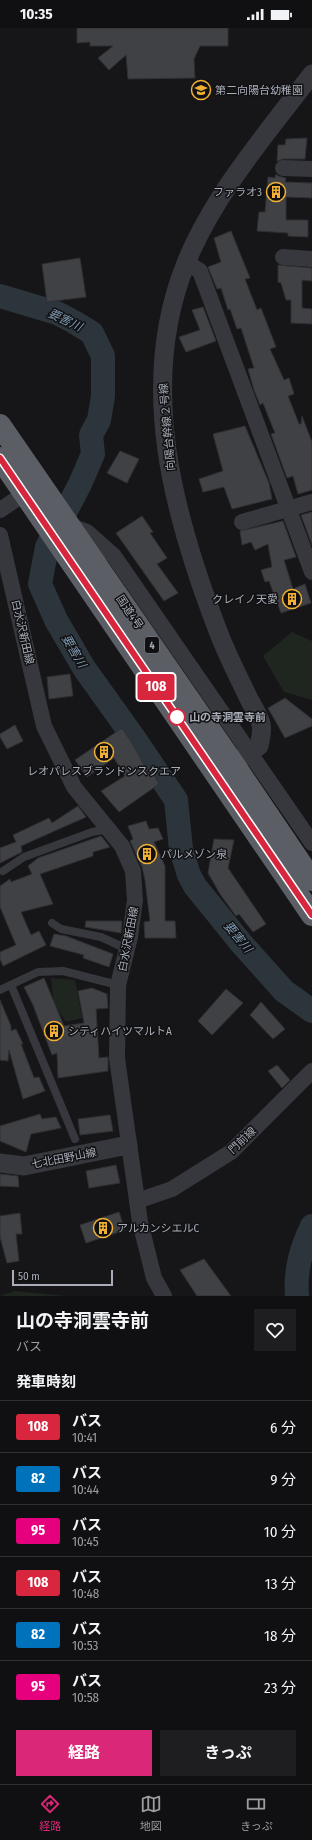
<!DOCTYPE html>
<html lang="ja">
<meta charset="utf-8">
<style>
:root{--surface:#101012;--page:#1e1e20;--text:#f1f3f6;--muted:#9c9d9f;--line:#303032;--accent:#db2777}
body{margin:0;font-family:"Fira Sans Condensed","Noto Sans JP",sans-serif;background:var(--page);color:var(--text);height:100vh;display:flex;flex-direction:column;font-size:15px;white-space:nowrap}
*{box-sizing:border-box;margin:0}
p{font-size:13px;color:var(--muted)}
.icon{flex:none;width:22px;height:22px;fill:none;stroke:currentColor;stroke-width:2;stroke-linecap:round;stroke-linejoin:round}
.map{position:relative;height:1268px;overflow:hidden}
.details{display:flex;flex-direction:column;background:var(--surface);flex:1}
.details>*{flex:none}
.badge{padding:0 8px;border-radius:3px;font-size:14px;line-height:26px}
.scale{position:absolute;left:12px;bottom:10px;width:101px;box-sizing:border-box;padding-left:4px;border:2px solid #a8adb8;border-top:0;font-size:11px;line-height:14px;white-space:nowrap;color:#a8adb8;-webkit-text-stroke:3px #111113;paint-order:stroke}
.map>.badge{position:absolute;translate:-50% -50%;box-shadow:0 0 0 2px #fff}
h2{padding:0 16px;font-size:15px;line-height:36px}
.round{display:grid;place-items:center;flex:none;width:42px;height:42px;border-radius:0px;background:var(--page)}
.summary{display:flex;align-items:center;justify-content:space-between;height:68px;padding:0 16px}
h1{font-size:19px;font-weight:700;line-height:30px}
.cta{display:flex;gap:8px;margin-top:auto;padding:8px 16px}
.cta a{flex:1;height:46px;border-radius:0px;background:var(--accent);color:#fff;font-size:16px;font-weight:700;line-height:46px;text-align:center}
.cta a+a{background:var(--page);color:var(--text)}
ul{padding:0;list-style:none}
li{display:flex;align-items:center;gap:12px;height:52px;padding:0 16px;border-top:1px solid var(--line)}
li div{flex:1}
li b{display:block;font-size:15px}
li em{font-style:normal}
li .badge{min-width:44px;font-weight:700;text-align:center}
.status{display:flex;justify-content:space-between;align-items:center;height:28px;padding:0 20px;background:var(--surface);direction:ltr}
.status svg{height:11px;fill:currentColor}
.tabs{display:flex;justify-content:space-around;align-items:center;height:56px;border-top:1px solid var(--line);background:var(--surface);font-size:11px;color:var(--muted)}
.tabs a{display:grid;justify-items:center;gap:2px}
.tabs .current{color:var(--accent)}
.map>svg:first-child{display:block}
</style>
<div class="status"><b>10:35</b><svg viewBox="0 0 49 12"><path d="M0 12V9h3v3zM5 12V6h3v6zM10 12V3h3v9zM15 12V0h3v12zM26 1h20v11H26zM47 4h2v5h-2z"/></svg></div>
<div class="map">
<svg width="312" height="1268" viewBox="0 0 312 1268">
<rect width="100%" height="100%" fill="#161618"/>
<g fill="#1e261f">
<path d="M292,604l20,9v59l-28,-8 -21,-36z"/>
<path d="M51,950l24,2 7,38 -16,4 -12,-18z"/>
<path d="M15,1263l51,5h-66z"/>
</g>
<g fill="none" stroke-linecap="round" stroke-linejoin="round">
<g stroke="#2c353c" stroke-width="24">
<path d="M0,268l57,17 17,9 18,11 11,23v40l-4,24 -8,15 2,19 -13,30 -33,63 -7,37 16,36 28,48 50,70 42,62 5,49 8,26 6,11 46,57 43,48 28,20"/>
<path d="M297,1268c-2,-26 4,-47 15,-70"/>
</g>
</g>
<g fill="#404145" stroke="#303034">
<path d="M77,0h151v18h-28l-6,13 1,19 -67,1 -2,-24 -17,15 -11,-12 15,-12h-23v-4l-13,1z"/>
<path d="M307,110l-2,21h-22l-6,2 1,-16h7l1,-6z"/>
<path d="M276,146l2,2 8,2 -1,4 27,1v15l-26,-1v23h22v17l-20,-1v-3l-31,-2 2,-19h6l3,-35 7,1z"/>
<path d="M231,203l19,47 -5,1 12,31 4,-2 15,39 -6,2 14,31 5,-2 5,16 -6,2 11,28h2l1,-8 10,26v48l-14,4 -5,-18 -6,2 -16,-44 4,-1 -12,-30 -3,2 -6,-15 -6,-21 6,-1 -13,-40 -4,1 -7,-20 -2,1 -7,-22 -4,1 -9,-22 13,-5 -7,-24z"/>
<path d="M80,230l6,39 -39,5 -5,-38z"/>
<path d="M278,237l34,3v13l-10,-1v28l10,1v15l-21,-1v-23h-5l-5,-17 -3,-1z"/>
<path d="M203,279l13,34 -30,11 -7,-15 21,-7 -8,-20z"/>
<path d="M245,398l24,57 3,16 -40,10 -8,-22 -21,5 -4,-13 24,-8 -10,-37z"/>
<path d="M120,423l19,8 -12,24 -20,-10z"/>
<path d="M312,484v33l-11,-30z"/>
<path d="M142,488l11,16 -3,1 17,25 -10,6 21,29 -14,8 -48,-68z"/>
<path d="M283,493l13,36 -12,3 9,29 12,-5 6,19 -30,10 -12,-32 -4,1 -4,-12 11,-3 -4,-23 -13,6 -4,-8 -9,3 -2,-14z"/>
<path d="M70,646l3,22 -24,3 -2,-22z"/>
<path d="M285,670l27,21v7l-27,12 -17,-30z"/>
<path d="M15,697l8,16 -16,8 -7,-12v-3z"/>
<path d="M122,700l11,17 15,27 3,-2 8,14 -40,28 -18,-21 24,-15 -11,-18 -27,19 -12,-17z"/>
<path d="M78,778l8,11 -65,29 1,6 -22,11v-15l16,-6 -3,-7 36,-17 3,5z"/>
<path d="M146,793l3,8 9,-1 5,11 -9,3 11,24v55h10l1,17h-31l-1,-16 6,-1 -5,-41 -3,-13 -12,-26 3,-2 -5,-13z"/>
<path d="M101,808l9,11 -17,5v4l-53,18 13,30 -32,8 10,23 8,-4 7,14 -43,21 -3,-7v-7l16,-7 -16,-38v-21l10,-7 1,3 21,-8 -4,-8 10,-8z"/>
<path d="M214,811l20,1 -6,28 38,56 -13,8 -14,-18 -3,2 -16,-22 -12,-21z"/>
<path d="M86,893h36l-1,12 -36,-6z"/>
<path d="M54,906l12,2 47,18 -4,13 -26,-9 1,-3 -34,-9z"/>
<path d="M44,950l20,48 20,-3 -6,-32 14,-3 15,6 1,14 -12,1 3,49 9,-1v14l-50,7 -1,-25 -5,2 -19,-50 -9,-18z"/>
<path d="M226,961l17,14 -31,32 -14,-14z"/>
<path d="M0,972l11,26v5l5,-2 7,15h-2l13,34 5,-1 6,14 -22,8 -14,-49 -1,11 -8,-1z"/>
<path d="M261,974l24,27 -12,10 -23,-24z"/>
<path d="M277,1037l13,15 -8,8 -14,-17z"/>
<path d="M40,1086l2,5 14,-2 5,11 -30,6 -5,18 -26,-11v-15z"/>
<path d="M110,1087l3,16 -33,4 -2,-16z"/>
<path d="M116,1137l4,18 -31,5 -3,-17z"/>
<path d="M0,1146l18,2 1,11 -19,-1z"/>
<path d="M119,1184l6,18 -39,13 -6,-18z"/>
<path d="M20,1185l2,21h-6l3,27 -12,2 -7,-26v-21z"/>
<path d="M204,1231l27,37h-34l-17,-26z"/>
</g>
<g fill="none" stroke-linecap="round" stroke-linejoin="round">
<g stroke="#37383d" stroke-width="8">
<path d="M3,843l21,-14 68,-25 16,-3"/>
<path d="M52,895l9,6 40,8 26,12"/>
<path d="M11,957l64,154"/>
<path d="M0,962l38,-18 25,-1 55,14"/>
</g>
<g stroke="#37383d" stroke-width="16">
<path d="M283,140l29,1"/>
<path d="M283,229l29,2"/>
<path d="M186,234l14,9 112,301"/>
<path d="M0,482l24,-16"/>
<path d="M242,494l70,-20"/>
<path d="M71,498l16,6 27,24 198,287"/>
<path d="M0,507l44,191 30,61 48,59 11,25 2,29 -5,37 -12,48 -1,73 23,164 14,56 10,18"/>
<path d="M137,1173l35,-12 59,-37 81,-81"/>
</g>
<g stroke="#37383d" stroke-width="19">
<path d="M221,743l38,-25c1,-6 4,-15 2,-22 -2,-8 -7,-16 -11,-23 -11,-23 -23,-46 -32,-70 -45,-117 -81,-247 -32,-368 28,-69 81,-130 126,-189"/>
<path d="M0,1135l24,3 104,-21"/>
</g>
<g stroke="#5b5e65" stroke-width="22">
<path d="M0,397l233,338 79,117"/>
<path d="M0,430l312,457"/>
</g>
</g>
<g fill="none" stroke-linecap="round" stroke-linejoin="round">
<defs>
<path id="line" d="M0,430l312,457"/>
</defs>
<use href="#line" stroke="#fff" stroke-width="9"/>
<use href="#line" stroke="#d7263d" stroke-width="6"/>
</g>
<defs>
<symbol id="school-ring" viewBox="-11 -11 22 22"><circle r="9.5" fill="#111113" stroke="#f2b134" stroke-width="1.5"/><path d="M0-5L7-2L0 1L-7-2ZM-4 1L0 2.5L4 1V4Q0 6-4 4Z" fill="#f2b134"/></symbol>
<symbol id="building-ring" viewBox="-11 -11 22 22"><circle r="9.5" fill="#111113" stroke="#f2b134" stroke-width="1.5"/><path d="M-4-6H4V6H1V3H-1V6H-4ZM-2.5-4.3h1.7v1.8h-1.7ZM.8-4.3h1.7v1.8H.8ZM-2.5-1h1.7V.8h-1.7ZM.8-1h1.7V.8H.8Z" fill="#f2b134"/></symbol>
</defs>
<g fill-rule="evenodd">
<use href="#school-ring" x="190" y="51" width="22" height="22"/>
<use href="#building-ring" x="265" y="153" width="22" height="22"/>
<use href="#building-ring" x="281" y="560" width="22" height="22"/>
<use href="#building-ring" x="93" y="713" width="22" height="22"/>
<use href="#building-ring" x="136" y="815" width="22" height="22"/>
<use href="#building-ring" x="43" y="992" width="22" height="22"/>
<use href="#building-ring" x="92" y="1189" width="22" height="22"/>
</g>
<circle fill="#fff" stroke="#d7263d" stroke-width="2" cx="177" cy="689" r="8"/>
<g text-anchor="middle" stroke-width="3" stroke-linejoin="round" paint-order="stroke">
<rect fill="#111113" stroke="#7b7e86" stroke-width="1" x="145" y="609" width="14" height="16" rx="3"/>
<g font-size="10" font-weight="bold" fill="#a8adb8">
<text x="152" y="621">4</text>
</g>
<g font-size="11" fill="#a8adb8" stroke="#111113" text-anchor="start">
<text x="215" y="66">第二向陽台幼稚園</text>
<text x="262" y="168" text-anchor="end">ファラオ3</text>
<text x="278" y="575" text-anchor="end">クレイノ天愛</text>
<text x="104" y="747" text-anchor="middle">レオパレスブランドンスクエア</text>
<text x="161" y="830">パルメゾン泉</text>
<text x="68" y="1007">シティハイツマルトA</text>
<text x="117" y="1204">アルカンシエルC</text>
</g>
<g font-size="11" fill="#a8adb8" stroke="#111113">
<text transform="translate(167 399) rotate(-95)" y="4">向陽台幹線２号線</text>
<text transform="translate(130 584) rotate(56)" y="4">国道4号</text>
<text transform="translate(23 604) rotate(77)" y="4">白水沢新田線</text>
<text transform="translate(128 911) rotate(-79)" y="4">白水沢新田線</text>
<text transform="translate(242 1112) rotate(-43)" y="4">門前線</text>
<text transform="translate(64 1130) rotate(-11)" y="4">七北田野山線</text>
</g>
<g font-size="11" font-weight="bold" fill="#a8adb8" stroke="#111113" text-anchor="start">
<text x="189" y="693">山の寺洞雲寺前</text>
</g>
<g font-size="12" font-style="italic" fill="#7f9bb3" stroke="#111113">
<text transform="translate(65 292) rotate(25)" y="4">要害川</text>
<text transform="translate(74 623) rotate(60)" y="4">要害川</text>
<text transform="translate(238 909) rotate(50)" y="4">要害川</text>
</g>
</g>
</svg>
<div class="scale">50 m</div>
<b class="badge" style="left:156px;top:659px;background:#d7263d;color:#fff">108</b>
</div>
<section class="details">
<div class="summary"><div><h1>山の寺洞雲寺前</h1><p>バス</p></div><a class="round"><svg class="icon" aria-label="heart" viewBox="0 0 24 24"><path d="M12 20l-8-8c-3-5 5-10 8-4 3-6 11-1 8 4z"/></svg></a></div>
<h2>発車時刻</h2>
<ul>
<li><span class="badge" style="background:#d7263d;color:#fff">108</span><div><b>バス</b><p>10:41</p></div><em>6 分</em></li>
<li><span class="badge" style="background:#0072bc;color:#fff">82</span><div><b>バス</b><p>10:44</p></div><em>9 分</em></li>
<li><span class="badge" style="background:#e6007e;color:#fff">95</span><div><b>バス</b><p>10:45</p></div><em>10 分</em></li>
<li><span class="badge" style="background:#d7263d;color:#fff">108</span><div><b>バス</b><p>10:48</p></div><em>13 分</em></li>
<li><span class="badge" style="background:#0072bc;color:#fff">82</span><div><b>バス</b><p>10:53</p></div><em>18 分</em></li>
<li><span class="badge" style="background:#e6007e;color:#fff">95</span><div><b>バス</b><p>10:58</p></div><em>23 分</em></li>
</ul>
<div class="cta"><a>経路</a><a>きっぷ</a></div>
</section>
<nav class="tabs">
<a class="current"><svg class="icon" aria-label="directions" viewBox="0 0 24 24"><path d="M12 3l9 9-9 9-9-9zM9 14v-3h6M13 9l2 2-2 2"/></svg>経路</a>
<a><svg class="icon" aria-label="map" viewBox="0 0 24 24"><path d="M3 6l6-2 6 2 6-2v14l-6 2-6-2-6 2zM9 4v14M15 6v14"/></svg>地図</a>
<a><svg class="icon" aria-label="tickets" viewBox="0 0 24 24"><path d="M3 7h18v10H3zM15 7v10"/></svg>きっぷ</a>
</nav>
